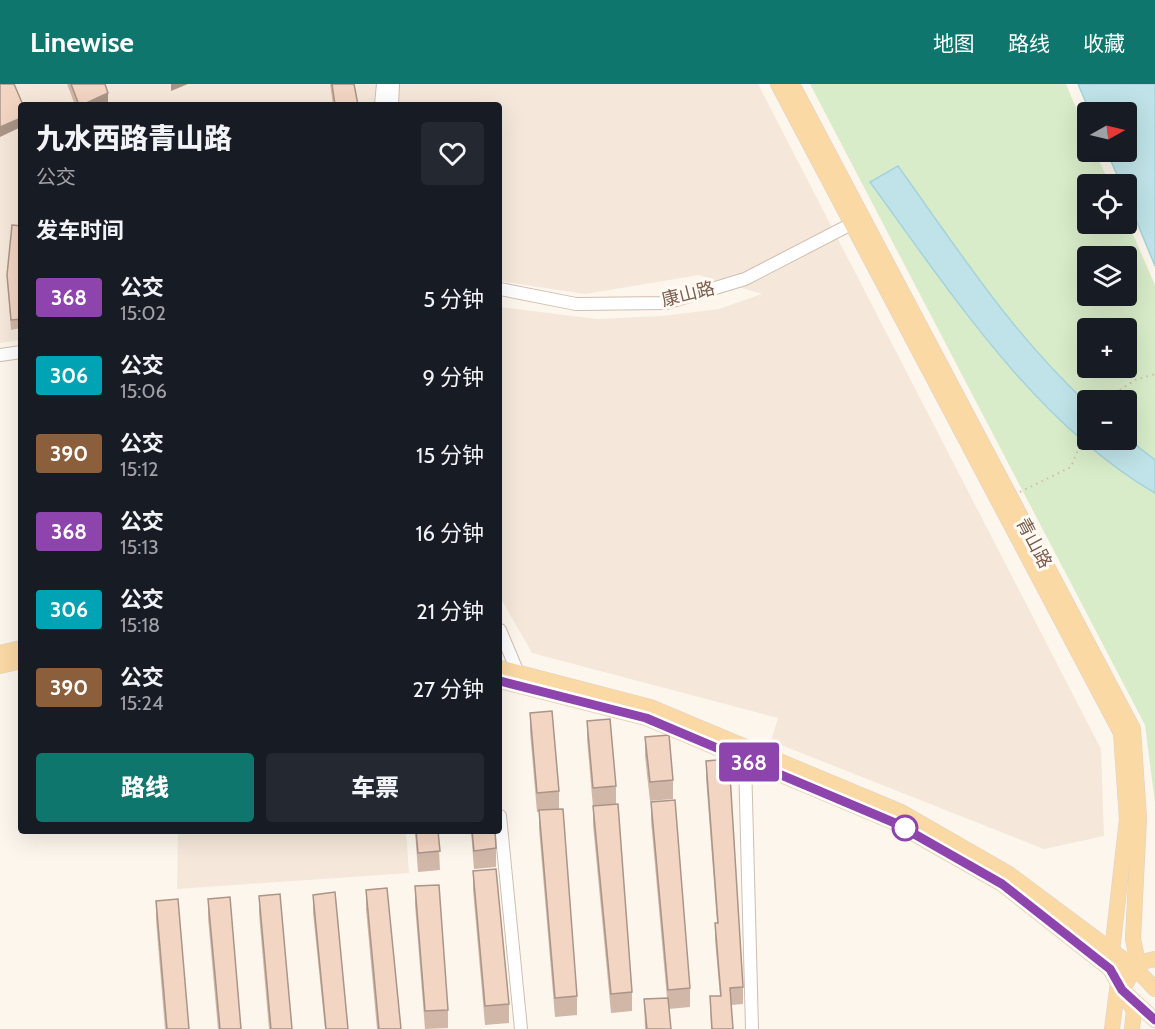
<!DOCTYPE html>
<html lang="zh">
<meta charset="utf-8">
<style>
:root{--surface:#171b24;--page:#242831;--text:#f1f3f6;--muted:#9ea1a6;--accent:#0f766e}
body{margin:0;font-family:Cabin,"Noto Sans SC",sans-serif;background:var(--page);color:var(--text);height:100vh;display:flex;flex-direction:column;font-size:22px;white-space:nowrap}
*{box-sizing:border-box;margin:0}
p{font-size:20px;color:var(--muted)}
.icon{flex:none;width:33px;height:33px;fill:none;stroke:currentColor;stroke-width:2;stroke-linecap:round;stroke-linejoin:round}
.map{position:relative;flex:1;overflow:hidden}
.panel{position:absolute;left:18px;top:18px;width:484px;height:732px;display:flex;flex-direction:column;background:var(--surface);border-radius:6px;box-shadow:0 6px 24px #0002}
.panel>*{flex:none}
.badge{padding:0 12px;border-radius:4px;font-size:21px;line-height:39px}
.needle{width:39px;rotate:82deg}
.controls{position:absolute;left:1077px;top:18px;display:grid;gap:12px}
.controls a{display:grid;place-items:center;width:60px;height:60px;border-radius:6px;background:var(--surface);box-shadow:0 6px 24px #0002;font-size:30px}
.map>.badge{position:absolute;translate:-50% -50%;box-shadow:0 0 0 3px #fff}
h2{padding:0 18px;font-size:22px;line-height:54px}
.round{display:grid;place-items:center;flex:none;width:63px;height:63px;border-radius:6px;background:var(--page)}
.summary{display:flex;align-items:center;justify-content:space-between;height:102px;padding:0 18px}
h1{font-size:28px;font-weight:800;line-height:45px}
.cta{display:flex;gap:12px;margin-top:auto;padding:12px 18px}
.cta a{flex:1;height:69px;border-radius:6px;background:var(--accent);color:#fff;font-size:24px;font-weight:800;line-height:69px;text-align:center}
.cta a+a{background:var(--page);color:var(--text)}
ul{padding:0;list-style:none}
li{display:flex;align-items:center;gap:18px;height:78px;padding:0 18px}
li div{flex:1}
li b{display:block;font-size:22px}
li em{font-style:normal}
li .badge{min-width:66px;font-weight:700;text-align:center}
header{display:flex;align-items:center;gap:36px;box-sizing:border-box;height:84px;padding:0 30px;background:var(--accent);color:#fff}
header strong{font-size:28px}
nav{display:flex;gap:33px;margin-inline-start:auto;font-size:21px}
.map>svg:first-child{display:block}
</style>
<header>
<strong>Linewise</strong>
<nav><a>地图</a><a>路线</a><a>收藏</a></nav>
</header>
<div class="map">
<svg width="1155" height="945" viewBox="0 0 1155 945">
<rect width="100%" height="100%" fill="#fdf6ec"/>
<g fill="#f5e8da">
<path d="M0,0h758l343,665 3,87 -60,13 -273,-108 7,-23 -246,-65 -32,-56v-290l97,12 65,-3 57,-7 43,-15 -63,-19 -114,19 -85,-13v-176h-479v235l-21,3z"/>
<path d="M178,747h228l3,42 -232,16z"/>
</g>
<path fill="#d8ecc9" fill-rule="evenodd" d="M810,0h256l21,50 1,18h7l15,32h-22v40h38l1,-3 28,64v518l-10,-78zM1088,172h38v40h-38zM1088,244h38v40h-38zM1088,316h38v40h-38z"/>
<g fill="#bfe3e8" stroke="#a5d3da" stroke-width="1.5">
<path d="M1078,0h77v182l-28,-68 -1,-14h-5l-14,-32h19v-40h-36z"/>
<path d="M898,82c59,82 114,168 189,237l1,37 39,-2 28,22v33c-121,-71 -204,-200 -285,-311z"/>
</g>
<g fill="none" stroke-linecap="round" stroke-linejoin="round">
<defs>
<g id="minor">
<path d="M381,21l2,-21"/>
<path d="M392,21l1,-21"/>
<path d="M500,205l76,15 90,-1 79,-24 114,-59"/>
<path d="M0,271l21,-3"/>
<path d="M500,546l18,43 -1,5"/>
<path d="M745,677l7,268"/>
<path d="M500,732l21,213"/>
</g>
<g id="major">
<path d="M778,0l343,649 6,86 -17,150 45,-10"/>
<path d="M792,0l341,645 6,89 -6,121 5,24 -16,27"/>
<path d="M0,569l21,-5"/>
<path d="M0,582l21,-5"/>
<path d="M500,584l150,39 251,105 108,62 126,94 20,21"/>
<path d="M500,597l146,37 249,105 107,61 108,85 12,21 33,30"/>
<path d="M1126,914l8,12 -2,19"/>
<path d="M1112,945l6,-46"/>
</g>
</defs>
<use href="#minor" stroke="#d1beb0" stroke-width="14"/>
<use href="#major" stroke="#dad1cd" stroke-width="16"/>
<g stroke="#d9b8a5" stroke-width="2" stroke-dasharray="1.5 4.5" stroke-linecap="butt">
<path d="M1105,316l30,-20 20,-6"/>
<path d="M1020,408l51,-25 17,-42"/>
</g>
<use href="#minor" stroke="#fff" stroke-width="12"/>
<use href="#major" stroke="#fbd9a5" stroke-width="15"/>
</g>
<g fill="#d1b7a8">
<path d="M67,0h38l3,19 -4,2h-29z"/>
<path d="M330,0h24l4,21h-25z"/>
<path d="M21,142v102l-10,2 -4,-55z"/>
<path d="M530,629l29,78v18l18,187v19l-22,2 -16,-188v-17h-2l-7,-80z"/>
<path d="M587,637l29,65v18l16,188v19l-21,2 -18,-188v-18l-6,-68z"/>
<path d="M645,653l28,43v19l-23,2 -5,-45z"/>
<path d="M706,677l37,226v17l-12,1 2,24h-22l-1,-33h10l-5,-56v-17h2l-11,-145z"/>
<path d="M651,718l39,186v19l-21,2 2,20h-26l-1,-30 23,-1 -16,-177z"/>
<path d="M415,747h23l2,39 -22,2z"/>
<path d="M471,747h24l1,17v19l-22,2z"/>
<path d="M473,787l36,133v19l-24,2 -12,-135z"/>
<path d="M415,802l33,124v18l-23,1 -10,-124z"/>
<path d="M366,806l35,139h-24l-11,-120z"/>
<path d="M313,811l35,134h-23l-12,-116z"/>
<path d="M259,812l33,133h-23l-10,-115z"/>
<path d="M208,815l33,130h-23l-10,-111z"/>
<path d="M156,817l33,128h-24l-9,-109z"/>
</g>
<g fill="#aa9588">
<path d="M171,0h17l-17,7z"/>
<path d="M108,9v10l-4,2h-22z"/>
<path d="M21,34v9l-21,10v-10z"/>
</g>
<g fill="#f3d5c3" stroke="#aa9588" stroke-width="1.5">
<path d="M0,0h14l9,21h-2v13l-21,9z"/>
<path d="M71,0h34l3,9 -26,12h-3z"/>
<path d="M332,0h22l4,21h-23z"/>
<path d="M12,141l9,1v93l-10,1 -4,-45z"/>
<path d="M552,627l7,80 -22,2 -7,-80z"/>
<path d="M610,635l6,67 -23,2 -6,-67z"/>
<path d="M669,651l4,45 -23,2 -5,-45z"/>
<path d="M729,675l14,228 -13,1 3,41h-21l-2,-33h11l-6,-73h3l-12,-162z"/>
<path d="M675,716l15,188 -22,2 -17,-188z"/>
<path d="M618,720l14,188 -21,2 -18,-188z"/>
<path d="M563,725l14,187 -22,2 -16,-188z"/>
<path d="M416,747h22l2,20 -22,2z"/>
<path d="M472,747h23l1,17 -22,3z"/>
<path d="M496,785l13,135 -24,2 -12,-135z"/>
<path d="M439,801l9,125 -23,1 -10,-125z"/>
<path d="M387,804l14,141h-22l-13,-139z"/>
<path d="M335,808l13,137h-22l-13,-134z"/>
<path d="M280,810l12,135h-21l-12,-133z"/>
<path d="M230,813l11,132h-21l-12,-130z"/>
<path d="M178,815l11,130h-22l-11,-128z"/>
<path d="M668,914l3,31h-24l-3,-30z"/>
</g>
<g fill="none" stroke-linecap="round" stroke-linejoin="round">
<defs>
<path id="line" d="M500,597l146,37 249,105 107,61 108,85 12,21 33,30"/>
</defs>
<use href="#line" stroke="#fff" stroke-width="14"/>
<use href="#line" stroke="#8e44ad" stroke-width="9"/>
</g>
<circle fill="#fff" stroke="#8e44ad" stroke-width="3" cx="905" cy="744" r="12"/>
<g text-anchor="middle" stroke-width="6" stroke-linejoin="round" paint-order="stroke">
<g font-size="18" fill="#7a5c4d" stroke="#fffaf3">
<text transform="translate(688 210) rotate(-14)" y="6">康山路</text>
<text transform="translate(1034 459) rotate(62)" y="6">青山路</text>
</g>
</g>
</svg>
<div class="controls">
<a><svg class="needle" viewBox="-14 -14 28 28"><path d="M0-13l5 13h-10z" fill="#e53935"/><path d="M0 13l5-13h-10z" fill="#9ea1a6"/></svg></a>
<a><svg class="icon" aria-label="locate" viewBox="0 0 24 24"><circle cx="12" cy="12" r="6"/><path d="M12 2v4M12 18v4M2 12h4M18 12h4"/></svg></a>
<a><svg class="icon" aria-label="layers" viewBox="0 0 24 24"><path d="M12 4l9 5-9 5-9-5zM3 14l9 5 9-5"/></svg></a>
<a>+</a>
<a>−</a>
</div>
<b class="badge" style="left:749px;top:678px;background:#8e44ad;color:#fff">368</b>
<section class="panel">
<div class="summary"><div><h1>九水西路青山路</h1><p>公交</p></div><a class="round"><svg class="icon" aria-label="heart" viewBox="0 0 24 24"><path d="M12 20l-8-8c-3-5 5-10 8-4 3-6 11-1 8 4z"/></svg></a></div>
<h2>发车时间</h2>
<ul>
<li><span class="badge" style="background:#8e44ad;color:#fff">368</span><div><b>公交</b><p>15:02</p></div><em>5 分钟</em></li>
<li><span class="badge" style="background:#00a3b4;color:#fff">306</span><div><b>公交</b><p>15:06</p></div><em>9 分钟</em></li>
<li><span class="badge" style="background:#8b5e3c;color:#fff">390</span><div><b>公交</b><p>15:12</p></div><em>15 分钟</em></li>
<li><span class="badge" style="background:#8e44ad;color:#fff">368</span><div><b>公交</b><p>15:13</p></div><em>16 分钟</em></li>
<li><span class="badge" style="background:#00a3b4;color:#fff">306</span><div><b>公交</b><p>15:18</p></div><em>21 分钟</em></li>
<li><span class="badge" style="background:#8b5e3c;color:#fff">390</span><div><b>公交</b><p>15:24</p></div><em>27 分钟</em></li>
</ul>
<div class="cta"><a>路线</a><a>车票</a></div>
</section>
</div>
